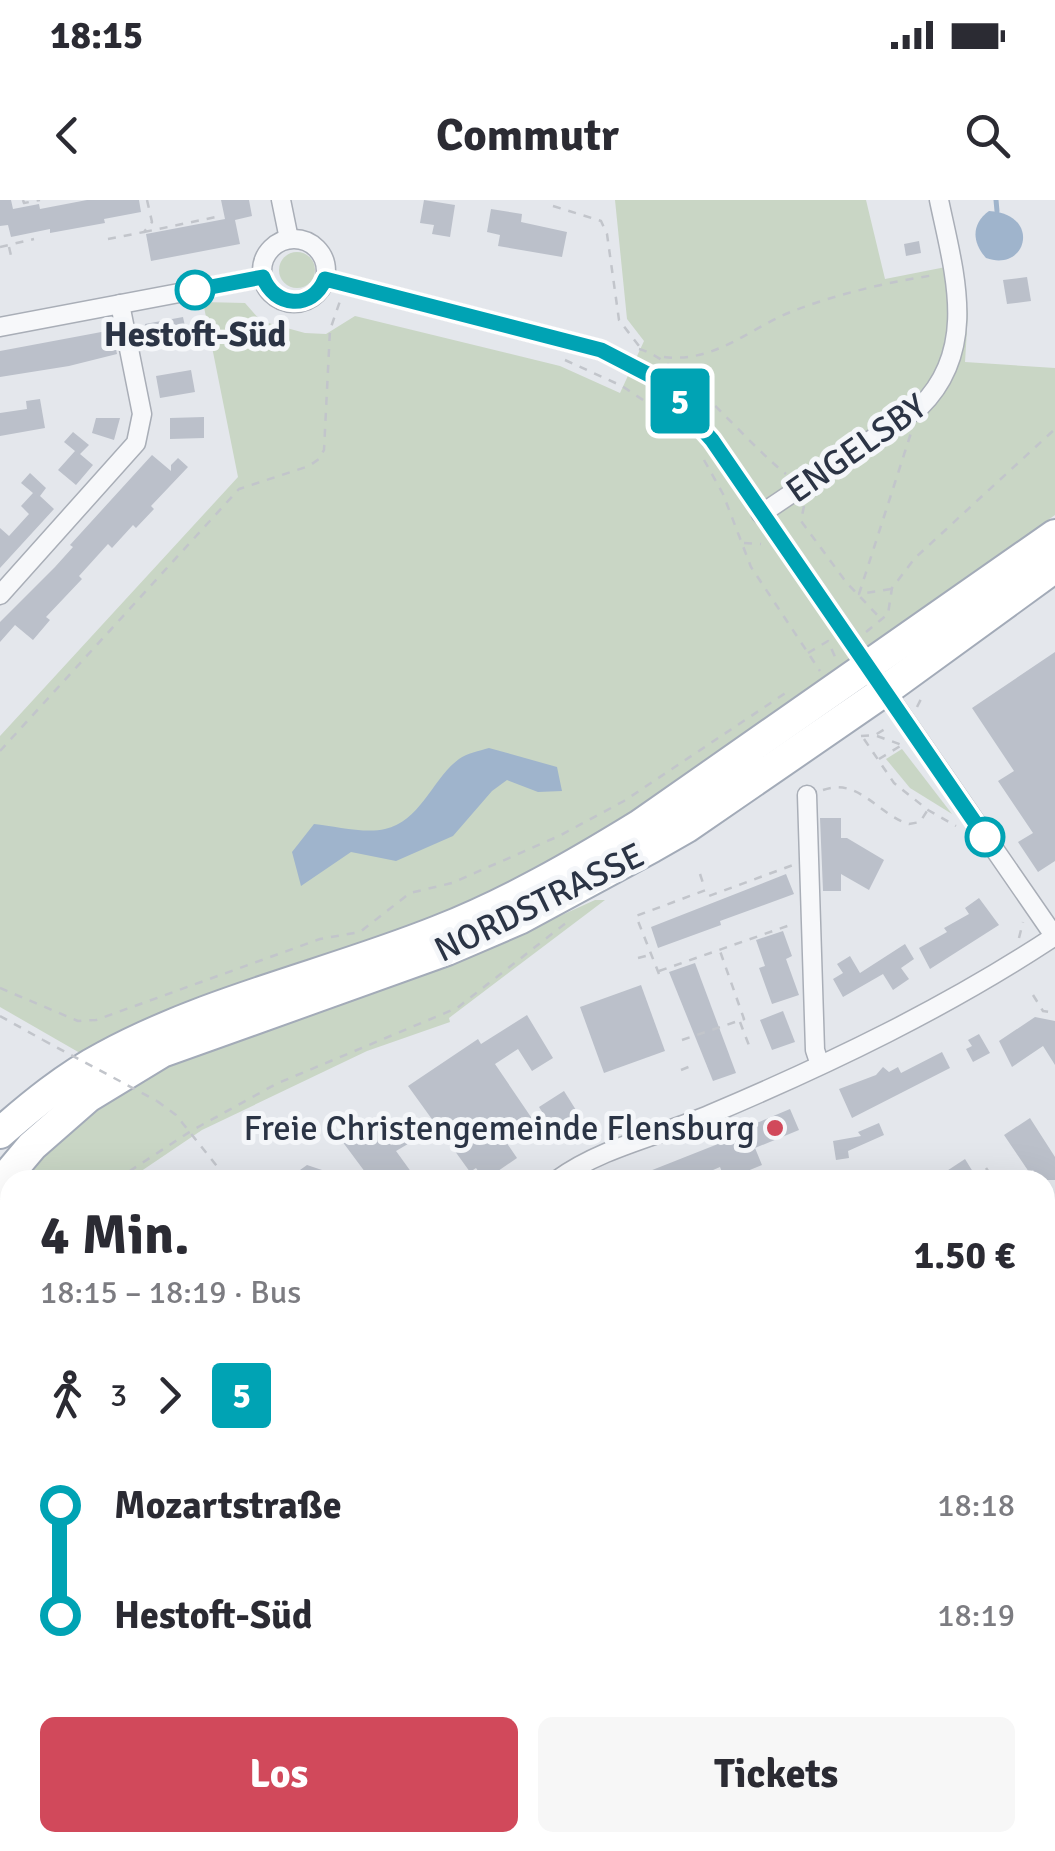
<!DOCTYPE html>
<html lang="de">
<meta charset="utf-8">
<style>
:root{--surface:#fff;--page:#f7f7f7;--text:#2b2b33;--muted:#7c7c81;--accent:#d1495b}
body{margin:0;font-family:Signika,sans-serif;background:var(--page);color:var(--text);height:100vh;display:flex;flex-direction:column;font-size:38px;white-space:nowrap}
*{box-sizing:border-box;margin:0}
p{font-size:32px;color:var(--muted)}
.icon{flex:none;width:55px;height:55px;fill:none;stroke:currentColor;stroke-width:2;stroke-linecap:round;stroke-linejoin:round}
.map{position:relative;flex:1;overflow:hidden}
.drawer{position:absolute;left:0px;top:970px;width:1055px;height:682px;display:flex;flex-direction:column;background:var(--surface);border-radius:30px 30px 0 0;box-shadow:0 10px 40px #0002}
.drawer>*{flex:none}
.badge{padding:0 20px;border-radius:8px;font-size:35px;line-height:65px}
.map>.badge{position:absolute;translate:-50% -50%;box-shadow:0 0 0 5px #fff}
.legs{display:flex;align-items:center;gap:15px;height:110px;padding:0 40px;font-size:32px}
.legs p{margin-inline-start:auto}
.overview{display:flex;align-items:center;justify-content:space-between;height:170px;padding:0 40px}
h1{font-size:55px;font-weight:700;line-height:75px}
.cta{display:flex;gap:20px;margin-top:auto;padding:20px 40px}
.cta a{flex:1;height:115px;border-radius:15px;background:var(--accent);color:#fff;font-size:40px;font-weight:700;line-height:115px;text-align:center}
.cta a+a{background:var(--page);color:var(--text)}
ul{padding:0 40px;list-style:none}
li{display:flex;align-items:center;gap:35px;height:110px;font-size:38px}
li i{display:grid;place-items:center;width:15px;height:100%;margin:0 12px;background:currentColor}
li i::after{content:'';width:25px;height:25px;margin:-12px;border:8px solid;border-radius:50%;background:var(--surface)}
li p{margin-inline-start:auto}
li:first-child i{background:linear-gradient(#0000 50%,currentColor 0)}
li:last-child i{background:linear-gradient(currentColor 50%,#0000 0)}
.status{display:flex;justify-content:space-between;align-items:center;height:70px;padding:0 50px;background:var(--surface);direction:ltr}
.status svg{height:28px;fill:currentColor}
header{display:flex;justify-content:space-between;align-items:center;height:130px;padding:0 40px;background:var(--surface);font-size:45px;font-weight:700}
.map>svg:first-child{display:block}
</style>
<div class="status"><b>18:15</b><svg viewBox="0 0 49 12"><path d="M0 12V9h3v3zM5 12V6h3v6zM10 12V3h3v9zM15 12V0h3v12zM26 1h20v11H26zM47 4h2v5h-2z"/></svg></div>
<header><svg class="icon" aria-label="back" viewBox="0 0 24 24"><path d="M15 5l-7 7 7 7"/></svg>Commutr<svg class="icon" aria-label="search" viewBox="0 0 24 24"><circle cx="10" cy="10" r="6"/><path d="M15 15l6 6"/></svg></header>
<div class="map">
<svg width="1055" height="1651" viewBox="0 0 1055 1651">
<rect width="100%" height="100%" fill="#e4e7ec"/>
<g fill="#c9d6c5">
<path d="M615,0h251l19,79 76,-15 7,49 -3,49 90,6v147l-430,308 -102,60 -113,49 -196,64 -134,57 -80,-46v-271l238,-259 -35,-175 42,1 16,18 44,12 21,1 29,-18 205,50 60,27 24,-52 -17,-22z"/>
<circle cx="297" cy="70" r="18"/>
<path d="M902,549l50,65 -42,-26 -24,-29z"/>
<path d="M595,700h10l-156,118 1,4 -83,29 -165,79 -74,50h-107l31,-36 63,-46 72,-42 267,-92z"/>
<path d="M10,993v118l-10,37v-140z"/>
<path d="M0,1214l10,14v144l-10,2z"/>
</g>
<g fill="#9fb4cc">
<path d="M989,11c53,3 38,62 -3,47 -14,-16 -15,-34 3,-47z"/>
<path d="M489,548l68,19 5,24 -24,1 -31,-12 -15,11 -39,45 -57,25 -45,-9 -50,34 -9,-34 22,-28c21,2 51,10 71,5 36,-8 47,-50 74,-70 8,-6 20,-8 30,-11z"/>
<path d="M10,1422v65l-10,-7v-56z"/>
</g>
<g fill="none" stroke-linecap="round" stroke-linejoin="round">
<g stroke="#9fb4cc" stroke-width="5">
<path d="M996,0l1,11"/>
<path d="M0,1529l10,10"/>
<path d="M89,1642l8,9"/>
</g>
</g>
<g fill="#bbc0ca">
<path d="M0,0h11l2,9 26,-5 1,5 47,-9h52l2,12 -37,7 1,4 -55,10v-4l-39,8 -3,-12 -8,1z"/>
<path d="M221,0h28l3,16 -17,4 5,24 -89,17 -5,-27 79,-15z"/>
<path d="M424,0l31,5 -5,32 -18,-3 2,-9 -14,-2z"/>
<path d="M491,9l31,5 -1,8 46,10 -5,25 -64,-11 2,-11 -13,-3z"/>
<path d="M919,41l2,12 -15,3 -2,-12z"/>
<path d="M1027,77l4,24 -24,3 -4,-24z"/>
<path d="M183,117l5,23 -38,7 -5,-23z"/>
<path d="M112,130l5,24 -48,12 -69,11v-26z"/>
<path d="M191,170l4,22 -35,6 -4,-22z"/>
<path d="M40,199l5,29 -45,8v-23l27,-4 -1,-8z"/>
<path d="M204,217v21l-34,1v-21z"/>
<path d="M96,218h24l-6,22 -22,-7z"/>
<path d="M73,232l16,13 -9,9 13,11 -17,20 -18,-15 17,-19 -11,-9z"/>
<path d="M152,255l19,16v-6l7,-7 10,9 -37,39 3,3 -18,19 -3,-3 -21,23 -4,-4 -29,32 3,3 -36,38 4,3 -17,20 -18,-15 -15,17v-20l55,-55 18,-20 -3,-2z"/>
<path d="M30,273l16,15 -6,8 14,13 -54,59v-40l9,8 20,-22 -8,-8 12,-13 -12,-10z"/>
<path d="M1055,452v209l-17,11 -20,-30 15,-9 -35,-52 16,-10 -42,-63z"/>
<path d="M820,618h21v20h6l37,22 -15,30 -28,-16v17h-18z"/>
<path d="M786,674l8,20 -74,27 1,4 -63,23 -7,-21z"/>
<path d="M979,698l20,27 -69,44 -11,-21 28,-16 -3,-4 25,-14 -4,-6z"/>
<path d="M783,731l9,25 -6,3 13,36 -27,9 -13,-36 6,-2 -9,-26z"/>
<path d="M905,744l9,15 -13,9 8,11 -16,11 -10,-16 -40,23 -10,-18 10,-6 -6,-9 13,-8 10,17z"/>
<path d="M695,763l41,110 -23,8 -44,-109z"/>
<path d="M641,785l24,66 -61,22 -24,-66z"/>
<path d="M783,811l12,31 -23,8 -12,-30z"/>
<path d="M527,815l26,43 -21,13 -14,-22 -23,15 38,56 -29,19 13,19 -32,22 -9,-12 -6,4 -62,-86 70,-47 3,5z"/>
<path d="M1035,817l20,4v44l-12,-19 -31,21 -13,-26z"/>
<path d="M979,834l11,19 -17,9 -7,-13 6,-3 -4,-6z"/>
<path d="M942,852l8,16 -98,50 -13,-29 37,-14 7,-8 6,5 9,-5 3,6z"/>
<path d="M564,891l17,27 -25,16 -17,-27z"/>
<path d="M790,909l9,21 -44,18 7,17 -17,7 3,8h-23l-5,-13 -30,13h-63l91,-36 -2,-4z"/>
<path d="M1030,918l25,39v23h-16l-6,-10 -4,2 -25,-37z"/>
<path d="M371,919l20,26 11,-11 8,1 3,6 -17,10 21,29h-46l-29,-39z"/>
<path d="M879,923l5,12 -36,16 1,7 -13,2 -3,-19 28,-5 -3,-4z"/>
<path d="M965,959l13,21h-45z"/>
<path d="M307,965l15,5 6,10h-42z"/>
</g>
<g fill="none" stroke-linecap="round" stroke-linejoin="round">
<defs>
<path id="service" d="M279,1651l12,-9"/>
<g id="minor">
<path d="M281,0l8,39"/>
<circle cx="294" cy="71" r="32"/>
<path d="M325,79l276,71 58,30 53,60 343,497"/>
<path d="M0,127l263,-50"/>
<path d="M761,314l159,-107c59,-58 34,-135 19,-207"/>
<path d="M0,395l136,-152 6,-29 -22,-110"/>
<path d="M807,595l8,255 5,15"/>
<path d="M557,980c45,-33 103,-44 154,-66 118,-50 237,-107 344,-178"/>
<path d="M1045,1098l10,-7"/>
<path d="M0,1391l10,-2"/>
<path d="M1045,1487l8,-20v-16"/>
<path d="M256,1642l8,9"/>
<path d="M605,1642l5,9"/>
<path d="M995,1642l2,9"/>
<path d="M1038,1642l1,9"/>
</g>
<g id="primary">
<path d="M0,933c32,-28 66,-56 104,-76 105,-57 224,-82 334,-126 71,-28 137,-66 202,-106l415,-290"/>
<path d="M0,984l32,-38 56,-49 74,-45 285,-102 72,-31 133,-72 35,-20 196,-135 172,-125"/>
</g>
</defs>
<use href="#service" stroke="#a9aeb7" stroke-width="12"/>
<use href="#minor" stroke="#a9aeb7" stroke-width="21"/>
<use href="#primary" stroke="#a3abb8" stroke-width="34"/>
<g stroke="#c2c5cb" stroke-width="2.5" stroke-dasharray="8 8" stroke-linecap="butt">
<path d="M23,0l1,3 16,-3"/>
<path d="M553,6l48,15 6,13 12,86 20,26"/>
<path d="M144,32l72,-15"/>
<path d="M108,39l36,-7 8,-10 -5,-22"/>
<path d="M0,47l34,-8"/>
<path d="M9,47l3,13"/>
<path d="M639,149c42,11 105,92 147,125"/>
<path d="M664,157c51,6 84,-28 129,-46 44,-17 95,-29 142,-36"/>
<path d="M565,160l57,26 45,30"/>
<path d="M704,260l19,34 28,73 69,104"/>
<path d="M804,306l-3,15 45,61 36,38"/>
<path d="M744,343l17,1"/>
<path d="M891,389l-32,5 52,-161"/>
<path d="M866,432l22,-18 4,-26 23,-30 140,-129"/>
<path d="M808,453l20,-12 8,18"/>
<path d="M917,507l7,-14"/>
<path d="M861,536l14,-1 15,-9"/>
<path d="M877,536l25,9"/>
<path d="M864,539l30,44 34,27 28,16"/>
<path d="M0,551l239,-262 70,-23 10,-7 5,-9 6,-120 10,-29"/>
<path d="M879,559l23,-14"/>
<path d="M823,590c36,-13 55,25 86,34l11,-2 7,-11"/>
<path d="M700,674l5,15"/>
<path d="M1019,738l4,-16"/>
<path d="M638,758l12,-3"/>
<path d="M659,771l134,-47"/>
<path d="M659,774l-23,-58 70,-26 3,6 84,-31"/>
<path d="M0,788l78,33 18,-1 224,-81 40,-7 50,-39 42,-10 107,-47 65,-35 163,-109"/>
<path d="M1033,795l10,16 12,2"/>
<path d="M0,816l43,24"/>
<path d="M740,822l10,26"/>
<path d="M682,840l62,-21 -24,-68"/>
<path d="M681,870l10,-4"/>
<path d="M157,901l19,14 52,65"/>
<path d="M986,968l8,12"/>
<path d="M116,980l75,-49 85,-47 181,-76 114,-89"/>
<path d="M1045,1057l10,16"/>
<path d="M0,1114l10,-28"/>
<path d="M1045,1126l10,16"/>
<path d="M1045,1271l10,15"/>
<path d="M0,1303l10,5"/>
<path d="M1045,1564l10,1"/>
<path d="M0,1586l10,10"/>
<path d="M54,1642l8,9"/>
<path d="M483,1651l12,-9"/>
</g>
<use href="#service" stroke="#f7f8fa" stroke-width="9"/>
<use href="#minor" stroke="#f7f8fa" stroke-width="18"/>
<use href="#primary" stroke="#fff" stroke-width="30"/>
<path stroke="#c2c5cb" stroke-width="2.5" stroke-dasharray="8 8" stroke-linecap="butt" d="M43,840l114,61"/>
</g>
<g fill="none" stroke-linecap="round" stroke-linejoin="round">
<defs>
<path id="line-1" d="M195,90l68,-13c11,30 49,34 62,2l276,71 58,30 53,60 273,397"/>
</defs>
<use href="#line-1" stroke="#fff" stroke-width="22"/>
<use href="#line-1" stroke="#00a3b4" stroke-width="15"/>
</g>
<g fill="#fff" stroke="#00a3b4" stroke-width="5">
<circle cx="195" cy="90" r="18"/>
<circle cx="985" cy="637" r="18"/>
</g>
<circle fill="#d1495b" stroke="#f4f6f9" stroke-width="4" cx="775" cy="928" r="10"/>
<g text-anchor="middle" stroke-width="10" stroke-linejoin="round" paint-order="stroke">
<g font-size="35" font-weight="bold" fill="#2b3445" stroke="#f4f6f9">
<text x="195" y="146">Hestoft-Süd</text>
</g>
<g font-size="35" fill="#2b3445" stroke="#f4f6f9">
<text transform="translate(856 248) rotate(-35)" y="12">ENGELSBY</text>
<text transform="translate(539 702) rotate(-26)" y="12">NORDSTRASSE</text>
</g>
<g font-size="35" fill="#2b3445" stroke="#f4f6f9" text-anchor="end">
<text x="755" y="940">Freie Christengemeinde Flensburg</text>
</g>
</g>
</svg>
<b class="badge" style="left:680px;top:201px;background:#00a3b4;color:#fff">5</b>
<section class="drawer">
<div class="overview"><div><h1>4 Min.</h1><p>18:15 – 18:19 · Bus</p></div><b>1.50 €</b></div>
<div class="legs"><svg class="icon" aria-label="walk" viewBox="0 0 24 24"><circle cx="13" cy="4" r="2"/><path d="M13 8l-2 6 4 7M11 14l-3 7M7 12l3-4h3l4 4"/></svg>3<svg class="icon" aria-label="forward" viewBox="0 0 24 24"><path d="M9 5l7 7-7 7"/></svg><b class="badge" style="background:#00a3b4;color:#fff">5</b></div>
<ul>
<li><i style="color:#00a3b4"></i><b>Mozartstraße</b><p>18:18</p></li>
<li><i style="color:#00a3b4"></i><b>Hestoft-Süd</b><p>18:19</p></li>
</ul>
<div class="cta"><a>Los</a><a>Tickets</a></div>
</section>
</div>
